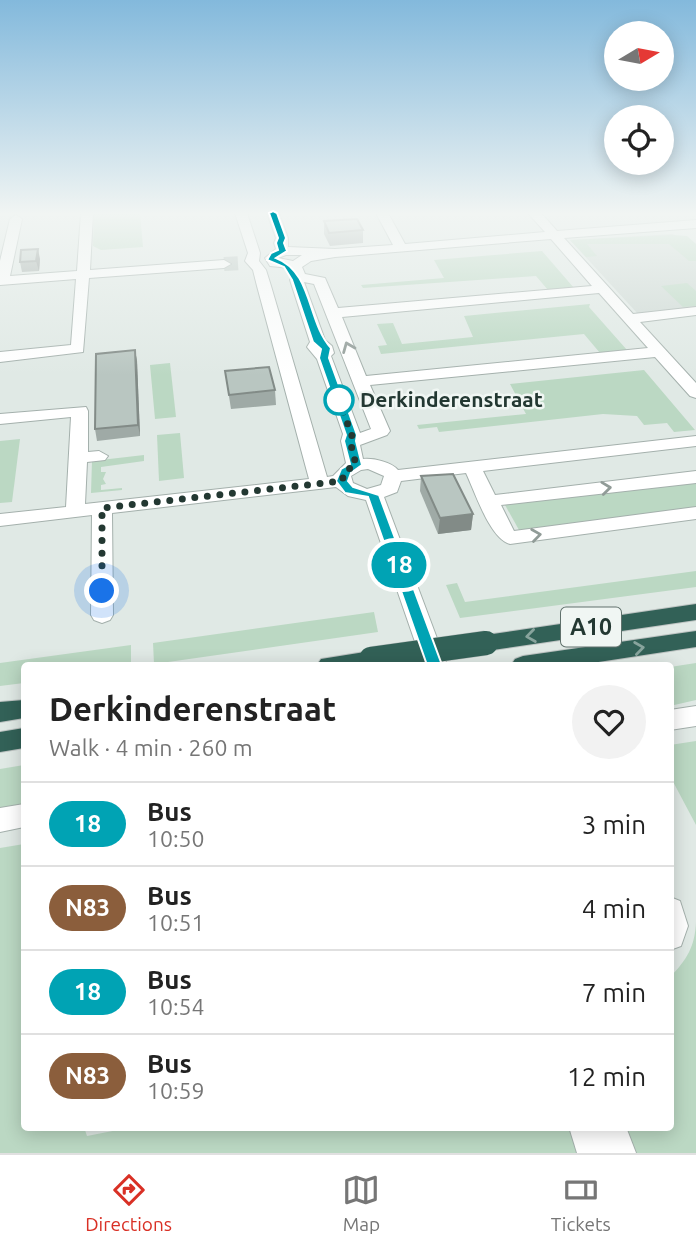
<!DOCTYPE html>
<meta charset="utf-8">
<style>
:root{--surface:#fff;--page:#f2f2f2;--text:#222;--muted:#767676;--line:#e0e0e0;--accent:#d93025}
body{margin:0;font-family:Ubuntu,sans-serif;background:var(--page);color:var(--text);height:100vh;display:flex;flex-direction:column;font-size:26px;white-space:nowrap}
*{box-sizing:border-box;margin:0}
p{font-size:23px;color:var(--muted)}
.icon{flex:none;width:38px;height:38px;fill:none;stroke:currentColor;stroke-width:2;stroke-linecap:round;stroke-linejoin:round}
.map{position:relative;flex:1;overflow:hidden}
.details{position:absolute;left:21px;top:662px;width:653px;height:469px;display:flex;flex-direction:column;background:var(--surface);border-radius:7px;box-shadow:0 4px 18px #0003}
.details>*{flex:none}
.badge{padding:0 14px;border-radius:23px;font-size:24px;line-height:46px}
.needle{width:46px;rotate:80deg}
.fabs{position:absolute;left:604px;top:21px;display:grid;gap:14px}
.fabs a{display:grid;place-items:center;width:70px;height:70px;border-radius:50%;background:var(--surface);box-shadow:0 4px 18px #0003;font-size:35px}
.you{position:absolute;width:35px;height:35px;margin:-18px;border:5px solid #fff;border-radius:50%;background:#1a73e8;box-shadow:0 0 0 10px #1a73e833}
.map>.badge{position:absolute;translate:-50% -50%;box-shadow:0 0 0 4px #fff}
.round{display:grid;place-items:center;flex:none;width:74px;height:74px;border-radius:37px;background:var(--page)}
.summary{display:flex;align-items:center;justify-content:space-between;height:119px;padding:0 28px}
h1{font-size:33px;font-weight:600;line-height:52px}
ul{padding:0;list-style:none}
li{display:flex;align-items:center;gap:21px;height:84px;padding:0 28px;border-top:2px solid var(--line)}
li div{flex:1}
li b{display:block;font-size:26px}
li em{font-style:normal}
li .badge{min-width:77px;font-weight:700;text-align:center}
.tabs{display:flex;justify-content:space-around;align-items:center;height:98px;border-top:2px solid var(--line);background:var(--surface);font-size:19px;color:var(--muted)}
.tabs a{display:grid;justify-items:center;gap:4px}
.tabs .on{color:var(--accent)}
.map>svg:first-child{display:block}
</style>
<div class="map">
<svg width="696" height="1153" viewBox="0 0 696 1153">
<rect width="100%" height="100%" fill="#e0e9e5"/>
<path fill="#ced9d4" d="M673,234l23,21v53l-58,6 -68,-74z"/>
<g fill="#bbd8c3">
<path d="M94,213h46l3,34 -42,3 -8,-4z"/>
<path d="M673,235l14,1 9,8v17h-7l-20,-17h-82l10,12 -11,1 -16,-17z"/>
<path d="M542,251l32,37 -26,2 -12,-14 -173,12 -2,-3 83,-7 -10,-18z"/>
<path d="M687,283l9,8v15l-13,1 -22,-21z"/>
<path d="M590,304l-1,3 38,43 -27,3 -16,-19 -203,20 -3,-8 9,-1 -10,-21 16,-1 9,21 71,-7 -9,-21z"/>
<path d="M170,363l6,54 -21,2 -5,-54z"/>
<path d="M644,370l51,60 -21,2 -7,-9 -23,2 -7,-9 -34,-2 -164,18 -2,-5 -18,2 -2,-4 109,-11 -16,-30z"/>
<path d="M180,433l4,45 -25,3 -2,-46z"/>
<path d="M20,439l-8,63 -12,1v-62z"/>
<path d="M144,455v6l-43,6v5h5l-3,7 3,5 -5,1v5l21,-2v2l-31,3 1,-32z"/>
<path d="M696,481v26l-177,23 -14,-25z"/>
<path d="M696,571v16l-236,31 -14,-33 11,-2 8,19z"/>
<path d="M374,612l4,20 -224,32 -1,-21z"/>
<path d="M131,645v20h-107v18l-24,3v-23z"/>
<path d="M696,663v37l-26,6v-39z"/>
<path d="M696,741v84l-26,-49v-31z"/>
<path d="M24,765v41l-24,4v-41z"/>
<path d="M24,844v283h60l3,9 46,-9h537v-150c17,-17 25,-31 26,-55v231h-696v-305z"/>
</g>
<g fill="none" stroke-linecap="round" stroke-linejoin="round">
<path stroke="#bac6c1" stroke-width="14" stroke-dasharray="14 7" stroke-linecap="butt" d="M224,264l17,-1"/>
<defs>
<g id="minor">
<path d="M81,213h12l-3,57 134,-10 7,4 -7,4 -135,10 -6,74 -83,10v-10l71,-7 5,-66 -76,6v-24l10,-42 6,-4 6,4 -12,57 67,-5z"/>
<path d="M235,213h12l13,40 -1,8 7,9 5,16 56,191 6,-1 13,-13 -5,-22 2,-7 -26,-75 -10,-12 3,-5 -20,-62 2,-3 -2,-9 -20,-2 -5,-8 11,-9 -2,-6 2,-5 -9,-25h12l9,25v9l47,2 58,-4 -17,-32h12l17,31 140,-12 -17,-19h13l16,18 139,-11v8l-132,10 69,76 63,-7v8l-56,7 56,61v15l-6,-2 -35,-39 -285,28 20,46 -3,4 -27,10 3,14c11,-1 28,3 35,11l298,-34v10l-213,25 12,24 201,-24v12l-195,22 13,26 182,-24v12l-186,25c-20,-5 -35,-52 -44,-71l-65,8 -4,11 -13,5 63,168h-24l-57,-165 -18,-4 -12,-9 -224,26 1,102 -3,5 -8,3 -8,-3 -3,-5 1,-100 -92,11v-12l66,-7 5,-90 -71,7v-10l86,-7 2,4v41l11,-1 9,5 -3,4 -18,2 -2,42 224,-25 -52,-193 -4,-16 -8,-9 3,-8zM551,239l41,47 -254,22 -13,-30 -20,-4 -3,-7 9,-6 24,-4zM286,255h16l-9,6 -15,-3zM304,282l10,2 57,145 -11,4 -29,-77 3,-3 -2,-7 -7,-6zM599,293l49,55 -282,28 -24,-59zM368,469l16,7 -3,9 -14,4 -14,-6 -2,-7 10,-6z"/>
<path d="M696,706v20l-26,4v-20z"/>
<path d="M24,804v23l-24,5v-24z"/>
<path d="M670,897l10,4 8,25 -7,20 -11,4z"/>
<path d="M569,1127h57l10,26h-59z"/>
</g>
<g id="highway">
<path d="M696,604v16l-210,31 -8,-2 -3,-6 3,-6 8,-2z"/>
<path d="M696,631v16l-117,18h-68l4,-6 8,-3z"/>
<path d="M371,651l8,2 4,6 -4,6h-62l4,-6z"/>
<path d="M24,700v18l-24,4v-20z"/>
<path d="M24,728v20l-24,4v-20z"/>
</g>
</defs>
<use href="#minor" stroke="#a4b0ac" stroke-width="2"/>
<use href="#highway" stroke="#bdc3c2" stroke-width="2"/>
<use href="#minor" fill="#fff" fill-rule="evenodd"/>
<use href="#highway" fill="#326157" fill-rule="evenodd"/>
<defs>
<path id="highway-bridge" d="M371,659l115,-16"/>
</defs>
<use href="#highway-bridge" stroke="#bdc3c2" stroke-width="25" stroke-linecap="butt"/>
<use href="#highway-bridge" stroke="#326157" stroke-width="24"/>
</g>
<g fill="#9faaa6">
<path d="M324,221l39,9v13l-33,3 -6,-12z"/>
<path d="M40,259l-1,12 -17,1 -2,-10z"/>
<path d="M135,350l2,11 3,75 -43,5 -2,-12z"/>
<path d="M225,371l50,19 1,15 -45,4z"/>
<path d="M421,476l52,38 -2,16 -33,4 -18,-43z"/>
</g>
<g fill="#828b87">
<path d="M38,249l2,10 -1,12 -3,-10z"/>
<path d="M135,350l2,11 3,75 -2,-11z"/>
<path d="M473,514l-2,16 -33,4 2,-16z"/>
</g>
<g fill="#b9c6c1" stroke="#828b87" stroke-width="2">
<path d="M357,219l6,11 -34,3 -5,-12z"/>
<path d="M38,249l-2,12 -16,1 1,-12z"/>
<path d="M135,350l3,75 -43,4 1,-75z"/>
<path d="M269,367l6,23 -46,5 -4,-24z"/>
<path d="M453,474l20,40 -33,4 -19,-42z"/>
</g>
<defs><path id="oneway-chevron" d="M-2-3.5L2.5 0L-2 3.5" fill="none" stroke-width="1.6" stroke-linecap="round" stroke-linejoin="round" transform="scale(1.75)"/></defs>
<g stroke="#919c98">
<use href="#oneway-chevron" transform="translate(348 347) rotate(-112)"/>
<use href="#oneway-chevron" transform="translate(606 488) rotate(-7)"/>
<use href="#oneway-chevron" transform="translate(536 535) rotate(-8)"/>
</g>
<g stroke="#88a49d">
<use href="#oneway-chevron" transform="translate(531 636) rotate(172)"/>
<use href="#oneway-chevron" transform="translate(639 648) rotate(-8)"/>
</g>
<linearGradient id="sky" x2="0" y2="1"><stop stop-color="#83b9dc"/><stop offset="0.57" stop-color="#f1f5f3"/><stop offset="1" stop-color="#f1f5f3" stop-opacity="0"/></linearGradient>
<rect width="696" height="375" fill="url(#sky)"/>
<path fill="#00a3b4" stroke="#fff" stroke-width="2" d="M273,211l4,2 9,25 -2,5 3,8 -11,7c37,14 31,64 55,90l-2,10 28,77 -1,6 6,24 -11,8 -3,8 5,6 26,8 63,170 -2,4h-11l-2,-4 -59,-168 -23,-4 -9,-12 5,-12 9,-5 -6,-23 2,-6 -27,-77 2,-9 -8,-7 -21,-62 -8,-13 -17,-7 4,-7 7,-3 -2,-7 2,-5 -9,-25z"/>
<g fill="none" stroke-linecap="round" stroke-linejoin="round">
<path stroke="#233832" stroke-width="7" stroke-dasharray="0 12.6" d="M102,591v-83l240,-27 3,-10 11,-6 -6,-24 2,-6 -15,-38 2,3"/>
</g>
<circle fill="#fff" stroke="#00a3b4" stroke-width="3.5" cx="339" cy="400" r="14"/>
<g text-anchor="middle" stroke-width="5" stroke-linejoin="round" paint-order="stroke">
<g font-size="21" font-weight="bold" fill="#233832" stroke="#f0f6f3" text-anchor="start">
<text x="360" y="407">Derkinderenstraat</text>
</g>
<rect fill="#f0f6f3" stroke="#60716c" stroke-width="2" x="561" y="607.5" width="60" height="39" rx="5"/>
<g font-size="23" font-weight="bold" fill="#233832">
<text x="591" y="635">A10</text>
</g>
</g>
</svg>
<div class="fabs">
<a><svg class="needle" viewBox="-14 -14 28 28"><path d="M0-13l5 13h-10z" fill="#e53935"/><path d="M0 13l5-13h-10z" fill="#767676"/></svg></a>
<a><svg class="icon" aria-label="locate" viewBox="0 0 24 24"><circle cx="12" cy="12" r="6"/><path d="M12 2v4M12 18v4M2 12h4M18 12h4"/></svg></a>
</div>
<div class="you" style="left:102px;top:591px"></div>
<b class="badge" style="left:399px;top:565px;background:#00a3b4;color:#fff">18</b>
<section class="details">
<div class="summary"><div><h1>Derkinderenstraat</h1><p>Walk · 4 min · 260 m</p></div><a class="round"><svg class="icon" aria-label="heart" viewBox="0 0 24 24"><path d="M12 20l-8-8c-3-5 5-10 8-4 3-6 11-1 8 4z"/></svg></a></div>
<ul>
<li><span class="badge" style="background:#00a3b4;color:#fff">18</span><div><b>Bus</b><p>10:50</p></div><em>3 min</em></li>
<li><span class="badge" style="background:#8b5e3c;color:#fff">N83</span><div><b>Bus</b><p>10:51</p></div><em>4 min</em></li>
<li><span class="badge" style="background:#00a3b4;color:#fff">18</span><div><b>Bus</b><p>10:54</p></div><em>7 min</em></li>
<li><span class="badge" style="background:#8b5e3c;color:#fff">N83</span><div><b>Bus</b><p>10:59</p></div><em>12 min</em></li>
</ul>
</section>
</div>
<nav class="tabs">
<a class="on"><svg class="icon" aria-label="directions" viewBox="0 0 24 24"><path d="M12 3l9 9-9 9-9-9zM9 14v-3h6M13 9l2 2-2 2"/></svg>Directions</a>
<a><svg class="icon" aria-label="map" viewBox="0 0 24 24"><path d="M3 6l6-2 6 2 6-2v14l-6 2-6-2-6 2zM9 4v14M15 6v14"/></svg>Map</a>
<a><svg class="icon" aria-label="tickets" viewBox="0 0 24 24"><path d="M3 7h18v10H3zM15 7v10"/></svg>Tickets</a>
</nav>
